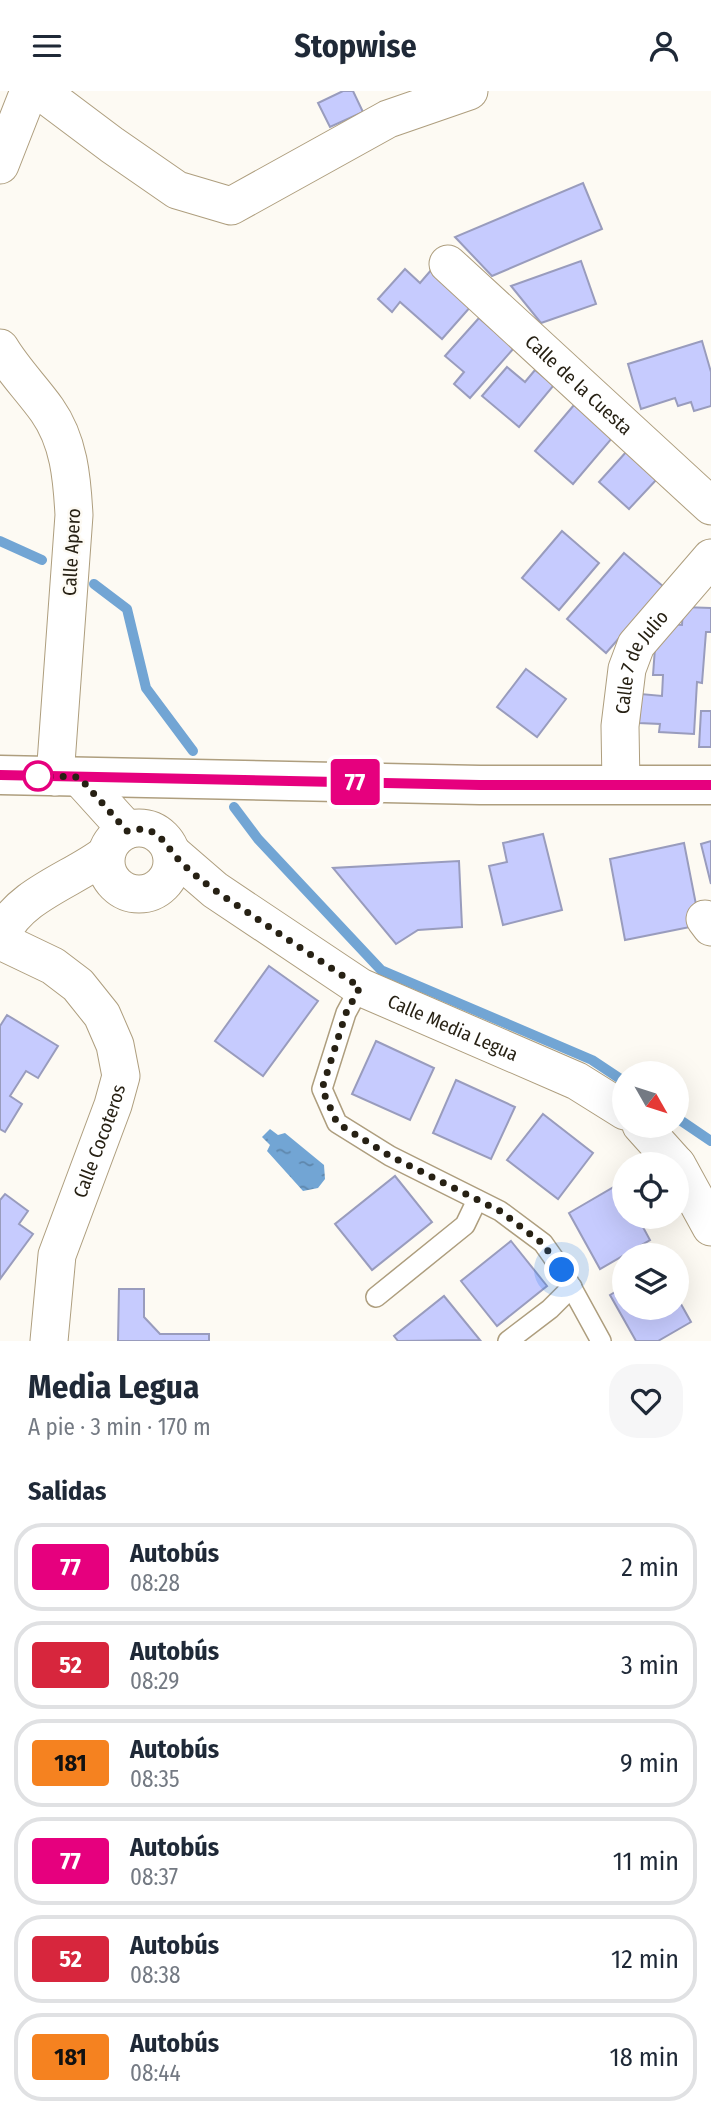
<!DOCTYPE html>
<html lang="es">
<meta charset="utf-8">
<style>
:root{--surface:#fff;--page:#f6f6f7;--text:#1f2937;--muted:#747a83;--line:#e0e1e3}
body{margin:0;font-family:"Fira Sans Condensed",sans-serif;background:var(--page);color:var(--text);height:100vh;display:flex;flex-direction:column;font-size:26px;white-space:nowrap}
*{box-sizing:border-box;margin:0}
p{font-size:23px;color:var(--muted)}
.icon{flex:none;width:38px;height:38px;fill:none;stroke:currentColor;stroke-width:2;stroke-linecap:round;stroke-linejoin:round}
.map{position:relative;height:1250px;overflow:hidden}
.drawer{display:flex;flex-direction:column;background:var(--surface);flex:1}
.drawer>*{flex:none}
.badge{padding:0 14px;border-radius:5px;font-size:24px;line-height:46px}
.needle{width:46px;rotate:129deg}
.buttons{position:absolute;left:612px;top:970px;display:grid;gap:14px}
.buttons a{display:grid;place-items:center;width:77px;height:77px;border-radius:50%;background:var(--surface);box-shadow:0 7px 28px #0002;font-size:35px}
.you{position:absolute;width:35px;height:35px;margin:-18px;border:5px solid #fff;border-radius:50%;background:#1a73e8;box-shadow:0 0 0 10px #1a73e833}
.map>.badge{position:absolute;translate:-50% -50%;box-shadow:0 0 0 4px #fff}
h2{padding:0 28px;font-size:26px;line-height:63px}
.round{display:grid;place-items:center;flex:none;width:74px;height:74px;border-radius:28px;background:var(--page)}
.overview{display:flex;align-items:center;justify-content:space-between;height:119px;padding:0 28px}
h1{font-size:33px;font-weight:700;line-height:52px}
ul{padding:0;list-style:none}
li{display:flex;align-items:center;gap:21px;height:88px;margin:0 14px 10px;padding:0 14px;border:4px solid var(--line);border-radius:28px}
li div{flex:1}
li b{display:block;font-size:26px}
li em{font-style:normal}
li .badge{min-width:77px;font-weight:700;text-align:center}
header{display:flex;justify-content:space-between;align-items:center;height:91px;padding:0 28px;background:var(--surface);font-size:32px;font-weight:700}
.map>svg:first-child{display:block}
</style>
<header><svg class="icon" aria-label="menu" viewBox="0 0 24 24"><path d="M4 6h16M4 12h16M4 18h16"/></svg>Stopwise<svg class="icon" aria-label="person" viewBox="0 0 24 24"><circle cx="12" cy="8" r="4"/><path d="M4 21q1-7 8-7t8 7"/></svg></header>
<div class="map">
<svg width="711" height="1250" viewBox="0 0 711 1250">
<defs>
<pattern id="water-ripples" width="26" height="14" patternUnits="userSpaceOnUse" patternTransform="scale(1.75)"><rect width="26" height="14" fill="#72a5d4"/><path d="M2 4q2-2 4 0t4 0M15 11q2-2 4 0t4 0" fill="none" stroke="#5e86ab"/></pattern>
</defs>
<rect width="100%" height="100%" fill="#fdfaf3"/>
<path fill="url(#water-ripples)" d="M270,1038l8,6 7,-2 39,32 1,14 -7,9 -15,3 -36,-40 3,-6 -8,-8z"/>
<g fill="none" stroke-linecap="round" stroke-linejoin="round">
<g stroke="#72a5d4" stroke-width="10">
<path d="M0,450l42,19"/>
<path d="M94,493l33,25 19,79 47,63"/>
<path d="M234,716l24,32 123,131 211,90 33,22"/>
<path d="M677,1027l34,23"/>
</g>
</g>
<g fill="#c6cbfe" stroke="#999cbd" stroke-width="2">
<path d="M343,0h10l10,21 -33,15 -12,-24z"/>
<path d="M583,92l19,46 -110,47 -37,-39z"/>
<path d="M581,170l15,43 -55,19 -30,-37z"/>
<path d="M405,178l15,14 12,-14 40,36 -30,34 -42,-37 -8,10 -14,-13z"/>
<path d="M479,227l35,30 -44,50 -16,-14 10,-12 -19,-16z"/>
<path d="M702,250l9,31v34l-17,5 -3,-9 -13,4 -3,-8 -34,11 -13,-45z"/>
<path d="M507,276l18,15 10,-12 19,15 -35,42 -37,-31z"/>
<path d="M574,314l39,32 -40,47 -38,-33z"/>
<path d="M627,360l30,28 -28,30 -30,-27z"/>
<path d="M562,440l37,32 -40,47 -37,-32z"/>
<path d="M624,462l40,34 -58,66 -39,-34z"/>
<path d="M683,516l28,1v24h-5l-4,51 -5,-1 -3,52 -35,-2 1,-8 -21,-1 2,-29 21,2 1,-21h-10l2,-27 13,-24 14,1z"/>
<path d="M526,578l40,30 -29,38 -40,-30z"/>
<path d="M701,620h10v36h-12z"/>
<path d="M543,743l19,76 -59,15 -14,-59 18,-4 -4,-19z"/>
<path d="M711,750v43l-10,-40z"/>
<path d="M684,752l16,82 -75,15 -15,-81z"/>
<path d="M459,770l3,66 -44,3 -22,14 -63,-76z"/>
<path d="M269,875l49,35 -55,75 -48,-35z"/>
<path d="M7,924l51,31 -20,32 -12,-7 -16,25 12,8 -17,28 -5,-3v-103z"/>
<path d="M376,950l58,27 -24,52 -58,-26z"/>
<path d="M456,989l59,27 -24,52 -58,-26z"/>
<path d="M543,1023l50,39 -35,46 -51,-39z"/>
<path d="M395,1085l37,46 -60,48 -37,-46z"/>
<path d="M619,1093l6,11v21h12l13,24 -50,29 -31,-56z"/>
<path d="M5,1103l23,17 -9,13 14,10 -33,45v-79z"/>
<path d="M511,1150l36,45 -50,40 -36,-45z"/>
<path d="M625,1195v21h52v-10l14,25 -33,19h-22l-26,-46z"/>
<path d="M119,1198h25v28l16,17h49v7h-91z"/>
<path d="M444,1205l36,44 -82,1 -4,-5z"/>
</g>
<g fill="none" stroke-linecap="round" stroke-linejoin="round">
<defs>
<g id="lane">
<path d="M360,896l-14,26 -24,76 15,34 53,33 110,55 43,32 19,27 39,71"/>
<path d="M376,1206l89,-72 12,-25"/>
<path d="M508,1250l42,-32 22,-22"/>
</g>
<g id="street">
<path d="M40,0l72,54 65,45 54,16 157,-87 81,-28"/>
<path d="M0,74l29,-74"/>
<path id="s1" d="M448,173l263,242"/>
<path d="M0,257c13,22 32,41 47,62 22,31 25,68 27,105l-19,262"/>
<path d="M79,686l48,53"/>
<path id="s2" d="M621,694l-1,-59 7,-57 9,-24 75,-87"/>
<circle cx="139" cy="770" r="33"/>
<path id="s3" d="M171,761l44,38 145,97 217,94 48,30"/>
<path d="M705,828l6,8"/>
<path d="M641,1034l35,39"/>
<path d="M677,1074l34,62"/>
<path id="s4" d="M49,1250l8,-86 56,-150 8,-29 -6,-31 -13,-30 -24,-30 -25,-19 -46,-22 -5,-10c17,-39 72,-55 104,-80"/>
</g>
<path id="secondary" d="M0,684l480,10h231"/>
</defs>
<use href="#lane" stroke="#ae9e7e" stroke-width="22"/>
<use href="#street" stroke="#ae9e7e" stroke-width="39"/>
<use href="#secondary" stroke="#ae9e7e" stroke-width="41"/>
<use href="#lane" stroke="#fff" stroke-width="19"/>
<use href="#street" stroke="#fff" stroke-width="37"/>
<use href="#secondary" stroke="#fff" stroke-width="38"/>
</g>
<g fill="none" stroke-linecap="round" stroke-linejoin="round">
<defs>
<path id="line" d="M0,684l480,10h231"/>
</defs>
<use href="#line" stroke="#fff" stroke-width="16"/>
<use href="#line" stroke="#e6007e" stroke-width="10"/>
<path stroke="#272114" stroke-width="7" stroke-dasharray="0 12.6" d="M38,685l41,1 48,54c33,-8 35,13 55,32 22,22 49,38 74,55 34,23 69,46 104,69l-14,26 -24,76 15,34 53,33 110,55 42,32 20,27"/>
</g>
<circle fill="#fff" stroke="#e6007e" stroke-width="3.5" cx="38" cy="685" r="14"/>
<g text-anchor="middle" stroke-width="5" stroke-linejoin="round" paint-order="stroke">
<g font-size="19" fill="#272114" stroke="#fdfaf3">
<text dy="7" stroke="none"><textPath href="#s1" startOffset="178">Calle de la Cuesta</textPath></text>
<text transform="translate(71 461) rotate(-87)" y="7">Calle Apero</text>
<text dy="7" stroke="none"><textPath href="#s2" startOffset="128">Calle 7 de Julio</textPath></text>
<text dy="7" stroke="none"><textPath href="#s3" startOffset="334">Calle Media Legua</textPath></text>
<text dy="7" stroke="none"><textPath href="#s4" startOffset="208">Calle Cocoteros</textPath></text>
</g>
</g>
</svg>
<div class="buttons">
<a><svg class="needle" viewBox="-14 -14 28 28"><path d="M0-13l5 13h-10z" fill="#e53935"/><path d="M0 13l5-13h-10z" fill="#747a83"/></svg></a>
<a><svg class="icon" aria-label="locate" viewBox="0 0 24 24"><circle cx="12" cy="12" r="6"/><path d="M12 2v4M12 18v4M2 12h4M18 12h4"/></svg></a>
<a><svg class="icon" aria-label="layers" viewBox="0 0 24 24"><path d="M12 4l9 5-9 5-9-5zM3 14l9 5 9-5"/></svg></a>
</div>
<div class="you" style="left:562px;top:1179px"></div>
<b class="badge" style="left:355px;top:691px;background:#e6007e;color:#fff">77</b>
</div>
<section class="drawer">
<div class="overview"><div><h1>Media Legua</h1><p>A pie · 3 min · 170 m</p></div><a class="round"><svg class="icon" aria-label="heart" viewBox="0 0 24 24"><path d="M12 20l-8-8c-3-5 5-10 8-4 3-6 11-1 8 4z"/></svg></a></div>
<h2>Salidas</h2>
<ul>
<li><span class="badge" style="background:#e6007e;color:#fff">77</span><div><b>Autobús</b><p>08:28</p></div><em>2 min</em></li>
<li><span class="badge" style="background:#d7263d;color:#fff">52</span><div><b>Autobús</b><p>08:29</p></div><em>3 min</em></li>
<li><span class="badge" style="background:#f58220;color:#111">181</span><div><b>Autobús</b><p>08:35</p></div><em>9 min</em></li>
<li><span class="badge" style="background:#e6007e;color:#fff">77</span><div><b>Autobús</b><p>08:37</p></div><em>11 min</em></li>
<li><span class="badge" style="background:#d7263d;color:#fff">52</span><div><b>Autobús</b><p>08:38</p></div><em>12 min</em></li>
<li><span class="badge" style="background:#f58220;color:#111">181</span><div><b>Autobús</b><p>08:44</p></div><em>18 min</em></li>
</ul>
</section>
